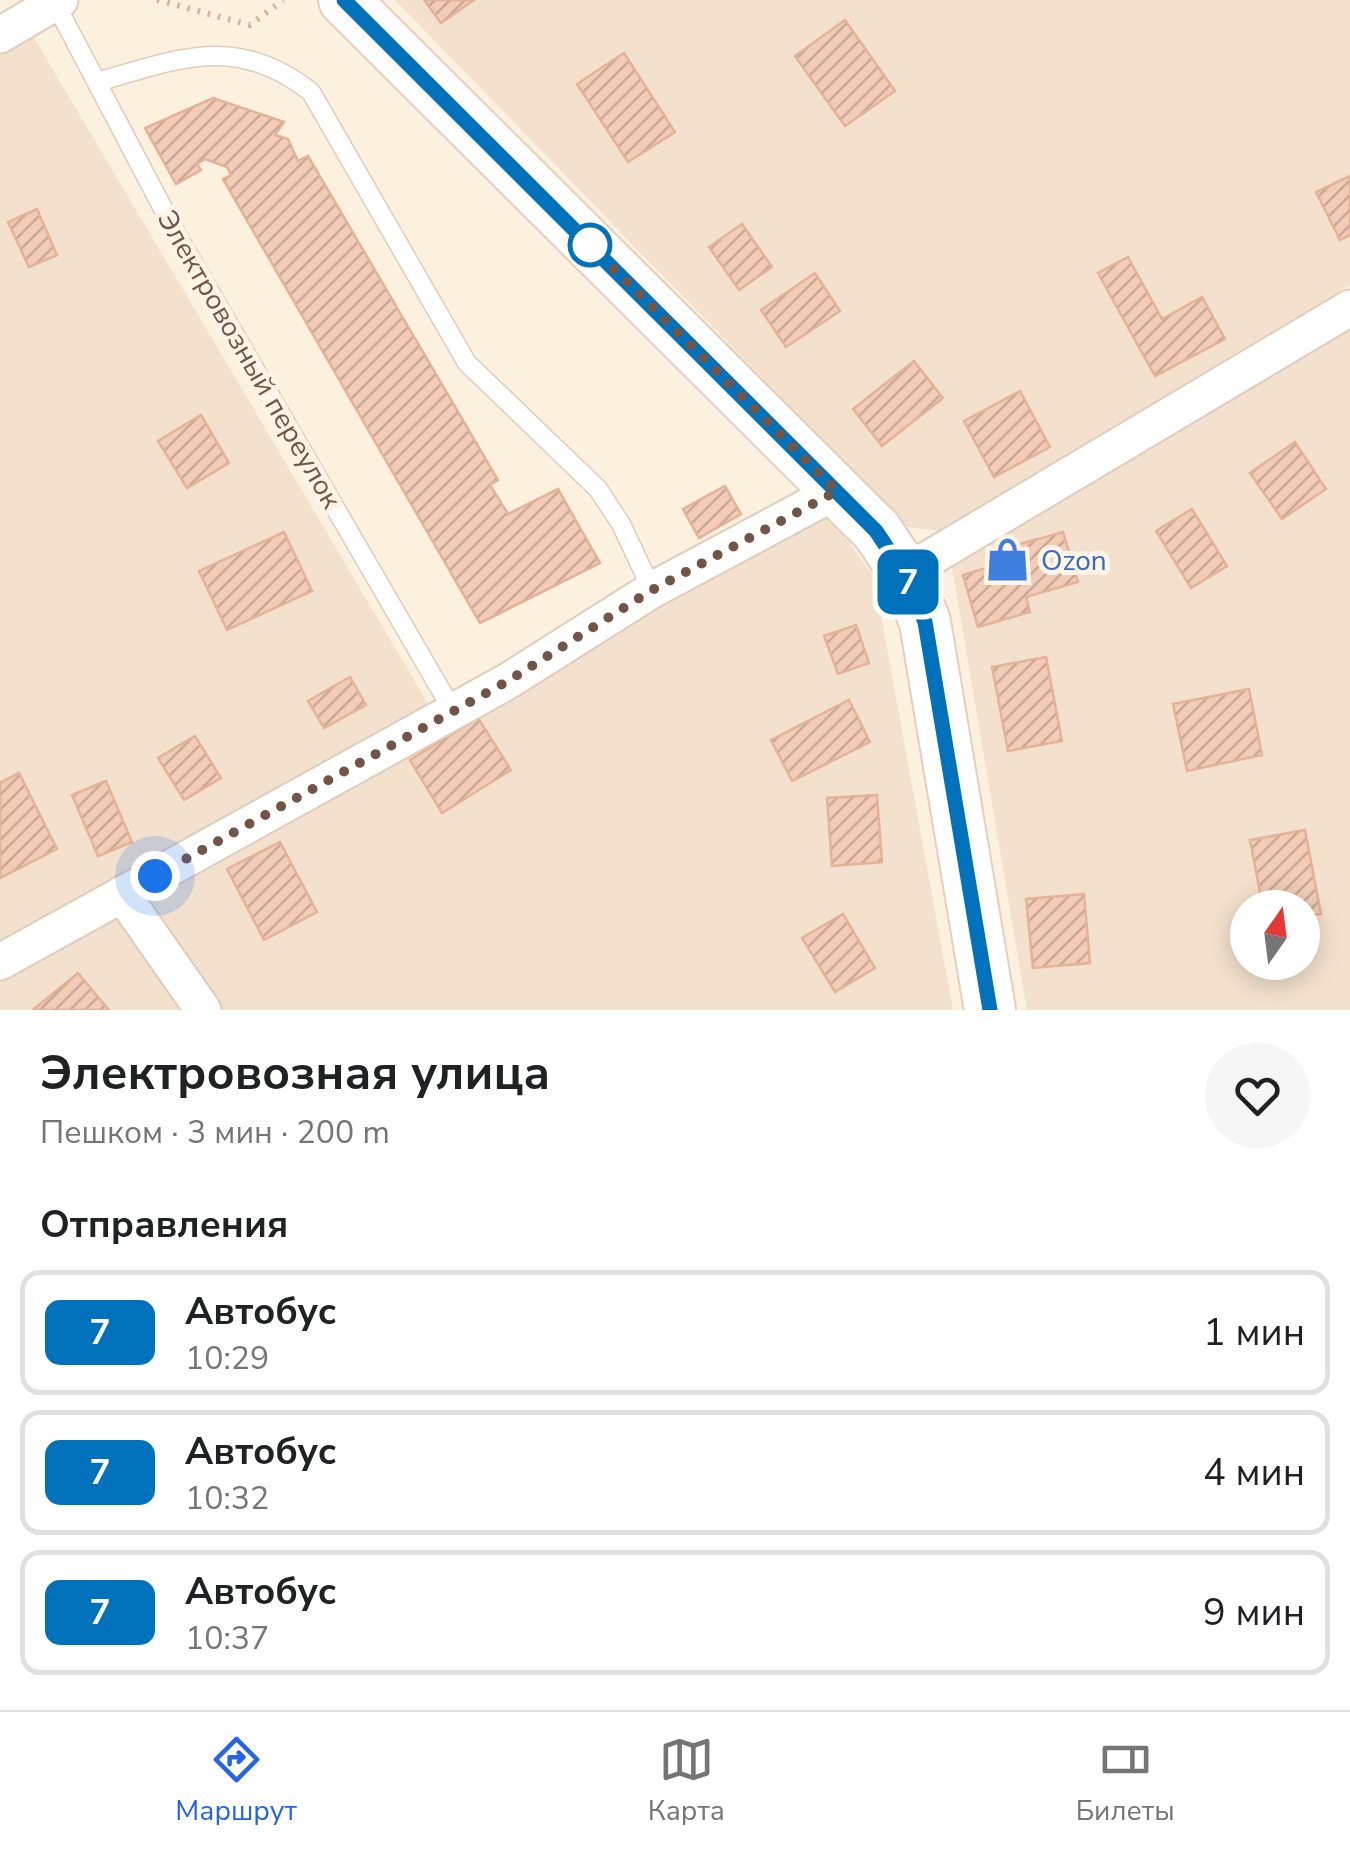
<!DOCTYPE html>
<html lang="ru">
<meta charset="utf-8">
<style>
:root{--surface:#fff;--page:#f6f6f6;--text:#202124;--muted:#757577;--line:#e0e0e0;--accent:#2563eb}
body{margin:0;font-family:"Nunito Sans",sans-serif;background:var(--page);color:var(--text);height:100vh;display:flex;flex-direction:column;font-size:38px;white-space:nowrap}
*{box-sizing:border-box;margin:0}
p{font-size:32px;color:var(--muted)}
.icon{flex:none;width:55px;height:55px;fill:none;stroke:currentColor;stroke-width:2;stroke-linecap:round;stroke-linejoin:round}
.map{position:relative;height:1010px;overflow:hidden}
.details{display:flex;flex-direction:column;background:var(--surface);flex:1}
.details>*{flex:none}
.badge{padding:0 20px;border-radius:15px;font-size:35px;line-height:65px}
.needle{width:65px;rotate:14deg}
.fabs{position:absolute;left:1230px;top:890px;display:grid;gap:20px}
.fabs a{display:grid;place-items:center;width:90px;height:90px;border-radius:50%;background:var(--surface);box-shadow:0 5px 25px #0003;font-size:50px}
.you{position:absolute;width:50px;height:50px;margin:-25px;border:8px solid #fff;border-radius:50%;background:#1a73e8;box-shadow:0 0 0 15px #1a73e833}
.map>.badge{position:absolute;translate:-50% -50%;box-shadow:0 0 0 5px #fff}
h2{padding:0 40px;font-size:38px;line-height:90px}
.round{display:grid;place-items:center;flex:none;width:105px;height:105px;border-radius:52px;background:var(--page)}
.head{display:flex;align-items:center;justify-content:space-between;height:170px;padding:0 40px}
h1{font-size:48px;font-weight:700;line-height:75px}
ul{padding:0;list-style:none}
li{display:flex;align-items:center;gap:30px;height:125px;margin:0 20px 15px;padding:0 20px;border:5px solid var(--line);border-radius:20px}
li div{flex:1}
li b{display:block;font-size:38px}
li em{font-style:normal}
li .badge{min-width:110px;font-weight:700;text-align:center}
.tab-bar{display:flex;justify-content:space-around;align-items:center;height:140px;border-top:2px solid var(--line);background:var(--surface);font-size:28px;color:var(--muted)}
.tab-bar a{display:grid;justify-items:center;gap:5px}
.tab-bar .on{color:var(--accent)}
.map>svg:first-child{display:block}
</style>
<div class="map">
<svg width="1350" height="1010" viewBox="0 0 1350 1010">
<defs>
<pattern id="building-hatch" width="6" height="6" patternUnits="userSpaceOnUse" patternTransform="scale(2.5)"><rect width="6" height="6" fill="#f2ccb6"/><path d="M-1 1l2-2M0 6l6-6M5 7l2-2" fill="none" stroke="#c8a896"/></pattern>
</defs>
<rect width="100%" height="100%" fill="#fcf0df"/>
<g fill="#f4e1cd" fill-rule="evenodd">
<path d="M395,0h955v285l-410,246 -33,-4z"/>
<path d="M33,36l400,676 -433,243v-900z"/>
<path d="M1350,316v694h-323l-76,-448zM1248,908h54v54h-54z"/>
<path d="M827,513l47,64 79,433h-953v-41z"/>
</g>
<g fill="url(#building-hatch)" stroke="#e4b297" stroke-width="2.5">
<path d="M424,0h50l-33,23z"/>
<path d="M845,20l50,71 -50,35 -50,-70z"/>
<path d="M624,53l51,79 -47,30 -51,-78z"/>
<path d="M213,98l71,24 -9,13 13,4 10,22 10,-5 190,324 -8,5 18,29 50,-25 42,74 -120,60 -257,-444 8,-4 -4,-8 -22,-8 -8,5 4,6 -25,14 -31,-56z"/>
<path d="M1350,176v59l-10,5 -24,-48z"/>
<path d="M37,209l20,46 -28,12 -21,-45z"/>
<path d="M742,224l30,43 -33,23 -30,-43z"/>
<path d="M1128,257l34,62 40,-22 23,42 -70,37 -57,-103z"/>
<path d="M815,273l25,38 -54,36 -25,-37z"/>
<path d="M914,361l29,37 -61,48 -29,-37z"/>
<path d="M1020,391l30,56 -56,30 -30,-56z"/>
<path d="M201,415l28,48 -42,25 -29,-47z"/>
<path d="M1295,442l31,47 -44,30 -32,-46z"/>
<path d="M725,486l16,28 -42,24 -16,-29z"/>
<path d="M1192,509l35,57 -36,22 -35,-57z"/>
<path d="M284,532l28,59 -85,39 -28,-59z"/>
<path d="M1063,532l15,50 -52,15 4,15 -52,15 -15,-52 43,-13 -4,-13z"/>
<path d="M856,625l13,38 -31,11 -14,-38z"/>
<path d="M1046,657l16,84 -54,10 -16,-84z"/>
<path d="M350,677l16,28 -42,23 -16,-27z"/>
<path d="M1249,689l13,66 -75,16 -14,-67z"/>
<path d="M849,700l21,42 -78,39 -21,-41z"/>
<path d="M478,718l33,52 -69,43 -32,-53z"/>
<path d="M195,736l26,42 -37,22 -26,-42z"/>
<path d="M19,773l38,76 -57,29v-95z"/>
<path d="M106,781l26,61 -34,14 -26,-61z"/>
<path d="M877,795l5,67 -50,4 -5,-68z"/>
<path d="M1305,830l16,84 -19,3v-9h-39l-13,-68z"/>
<path d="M280,842l37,70 -53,28 -37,-71z"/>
<path d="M1084,894l6,69 -57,5 -7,-69z"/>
<path d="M843,914l32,54 -40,24 -33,-54z"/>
<path d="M78,973l31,37h-74l-1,-1z"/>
</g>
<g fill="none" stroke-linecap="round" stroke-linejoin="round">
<defs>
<g id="lane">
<path d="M55,3l123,234 275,474"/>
<path d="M97,82c82,-23 139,-49 214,10l156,271 131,126 23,35 31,66"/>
</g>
<g id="street">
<path d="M0,35l60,-35"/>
<path d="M905,573l445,-265"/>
<path d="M122,894l81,116"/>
<path d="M0,962l508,-281 144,-91 185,-99"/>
</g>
<path id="secondary" d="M344,0l533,531 28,42 20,49 65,388"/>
</defs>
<use href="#lane" stroke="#e0ccbb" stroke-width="21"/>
<use href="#street" stroke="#e0ccbb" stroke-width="39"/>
<use href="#secondary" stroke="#e7cebb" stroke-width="54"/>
<path stroke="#d6b09a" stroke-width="6" stroke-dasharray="2.5 8" stroke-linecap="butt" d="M157,0l93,25 33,-25"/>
<use href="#lane" stroke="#fff" stroke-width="18"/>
<use href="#street" stroke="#fff" stroke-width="35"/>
<use href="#secondary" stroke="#fff" stroke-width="50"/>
</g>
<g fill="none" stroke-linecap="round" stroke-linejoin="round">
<defs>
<path id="line" d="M344,0l532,531 28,42 21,49 65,388"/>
</defs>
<use href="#line" stroke="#fff" stroke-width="22"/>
<use href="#line" stroke="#0072bc" stroke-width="15"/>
<path stroke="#725547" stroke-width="10" stroke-dasharray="0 18" d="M155,876l353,-195 144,-91 185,-99 -247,-246"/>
</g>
<defs>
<symbol id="shop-bare" viewBox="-9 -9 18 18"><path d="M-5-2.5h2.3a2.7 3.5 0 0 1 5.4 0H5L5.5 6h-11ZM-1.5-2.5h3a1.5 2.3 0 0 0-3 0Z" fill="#3f7fe0" stroke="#fff4e5" stroke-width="2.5" paint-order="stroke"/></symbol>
</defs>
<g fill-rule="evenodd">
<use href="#shop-bare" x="976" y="528" width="63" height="63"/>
</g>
<circle fill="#fff" stroke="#0072bc" stroke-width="5" cx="590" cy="245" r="20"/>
<g text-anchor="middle" stroke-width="10" stroke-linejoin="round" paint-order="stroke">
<g font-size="28" fill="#725547" stroke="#fff4e5">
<text transform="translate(250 359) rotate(60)" y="10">Электровозный переулок</text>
</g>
<g font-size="28" fill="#366cbe" stroke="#fff4e5" text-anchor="start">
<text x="1041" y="570">Ozon</text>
</g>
</g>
</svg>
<div class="fabs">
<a><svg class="needle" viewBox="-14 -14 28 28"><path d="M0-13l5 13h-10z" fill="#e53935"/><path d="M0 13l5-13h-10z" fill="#757577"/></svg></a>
</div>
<div class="you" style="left:155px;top:876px"></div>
<b class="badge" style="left:908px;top:582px;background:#0072bc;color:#fff">7</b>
</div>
<section class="details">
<div class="head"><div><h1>Электровозная улица</h1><p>Пешком · 3 мин · 200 m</p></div><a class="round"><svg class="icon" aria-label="heart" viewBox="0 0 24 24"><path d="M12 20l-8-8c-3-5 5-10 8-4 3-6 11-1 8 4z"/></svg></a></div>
<h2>Отправления</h2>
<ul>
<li><span class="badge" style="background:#0072bc;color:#fff">7</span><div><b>Автобус</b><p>10:29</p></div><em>1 мин</em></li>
<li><span class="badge" style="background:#0072bc;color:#fff">7</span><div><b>Автобус</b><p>10:32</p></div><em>4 мин</em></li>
<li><span class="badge" style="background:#0072bc;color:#fff">7</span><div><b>Автобус</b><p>10:37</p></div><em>9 мин</em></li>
</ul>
</section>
<nav class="tab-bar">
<a class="on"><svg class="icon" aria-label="directions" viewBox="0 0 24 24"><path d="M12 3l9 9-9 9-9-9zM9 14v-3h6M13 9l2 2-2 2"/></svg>Маршрут</a>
<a><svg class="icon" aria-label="map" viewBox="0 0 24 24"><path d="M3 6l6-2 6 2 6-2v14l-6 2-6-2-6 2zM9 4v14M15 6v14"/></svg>Карта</a>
<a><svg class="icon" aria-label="tickets" viewBox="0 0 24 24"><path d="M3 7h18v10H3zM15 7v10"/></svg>Билеты</a>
</nav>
